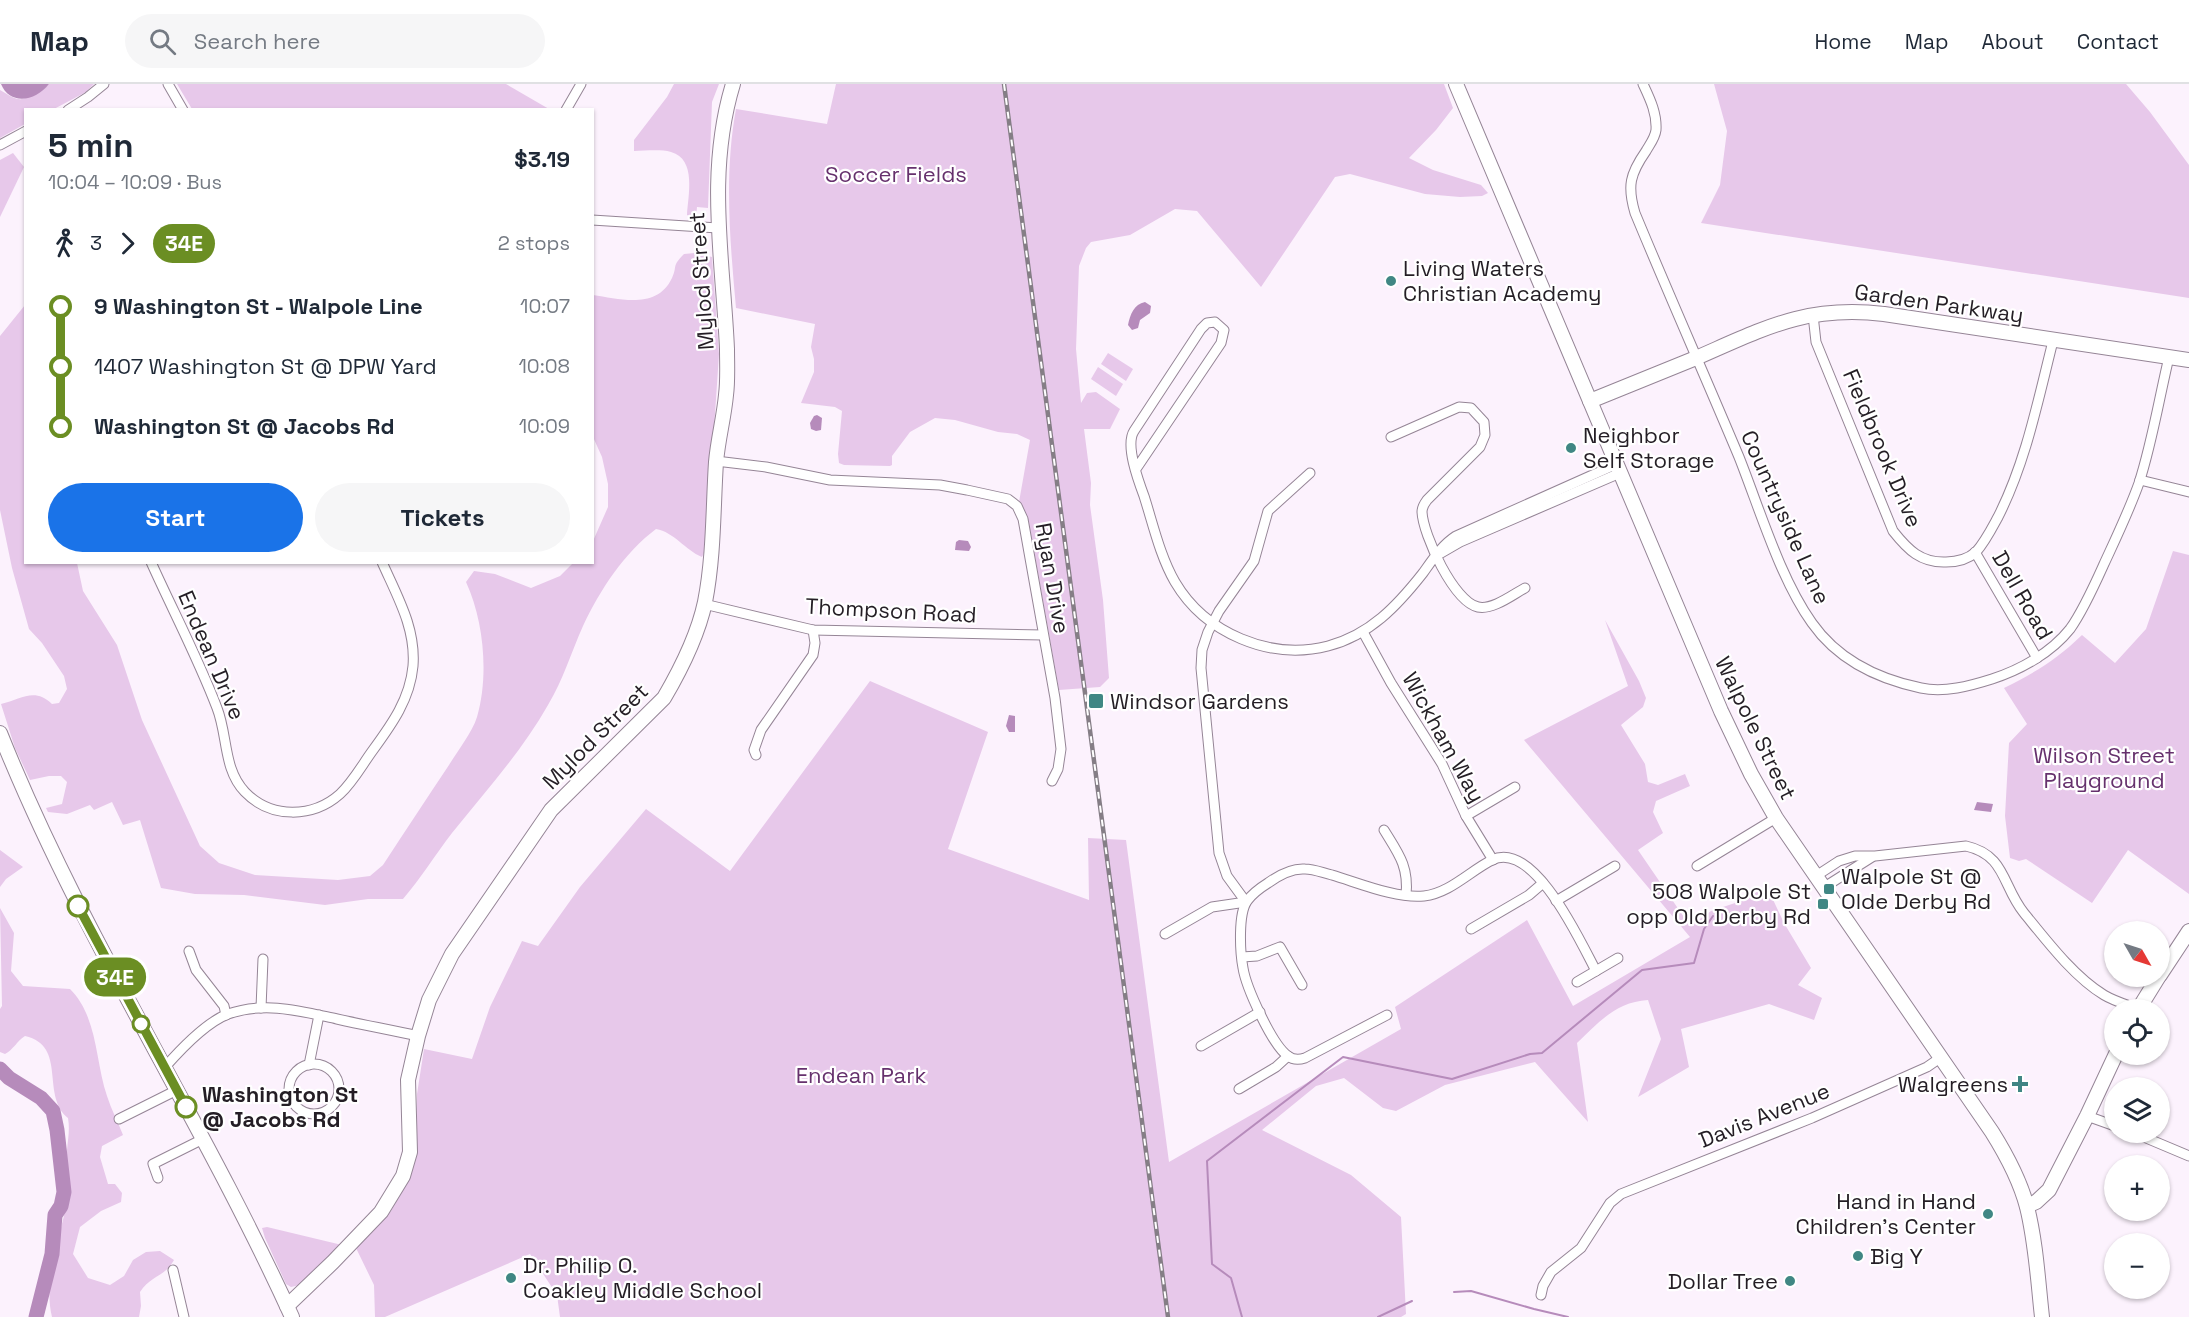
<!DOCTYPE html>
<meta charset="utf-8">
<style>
:root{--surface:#fff;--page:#f6f6f7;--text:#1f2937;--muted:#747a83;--line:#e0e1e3;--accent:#1a73e8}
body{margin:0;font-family:"Space Grotesk",sans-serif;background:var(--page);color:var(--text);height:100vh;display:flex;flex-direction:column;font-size:22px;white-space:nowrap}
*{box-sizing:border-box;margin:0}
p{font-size:20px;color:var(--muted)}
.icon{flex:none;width:33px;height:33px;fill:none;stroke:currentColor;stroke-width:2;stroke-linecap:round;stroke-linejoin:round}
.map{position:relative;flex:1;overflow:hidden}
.details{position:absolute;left:24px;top:24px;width:570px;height:456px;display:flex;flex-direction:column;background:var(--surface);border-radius:0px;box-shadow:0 2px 4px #0004}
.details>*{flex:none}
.badge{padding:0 12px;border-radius:20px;font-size:21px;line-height:39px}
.needle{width:39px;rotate:129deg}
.buttons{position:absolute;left:2104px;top:837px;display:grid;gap:12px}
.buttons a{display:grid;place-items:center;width:66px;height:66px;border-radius:50%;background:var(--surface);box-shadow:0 2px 4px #0004;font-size:30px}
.map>.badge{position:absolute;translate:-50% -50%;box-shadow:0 0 0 3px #fff}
.legs{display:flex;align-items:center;gap:9px;height:66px;padding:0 24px;font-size:20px}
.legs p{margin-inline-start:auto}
.overview{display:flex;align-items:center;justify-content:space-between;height:102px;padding:0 24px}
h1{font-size:33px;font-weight:800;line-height:45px}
.cta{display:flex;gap:12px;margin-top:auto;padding:12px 24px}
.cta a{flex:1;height:69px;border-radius:36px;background:var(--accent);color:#fff;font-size:24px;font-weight:800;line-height:69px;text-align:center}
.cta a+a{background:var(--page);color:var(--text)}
ul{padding:0 24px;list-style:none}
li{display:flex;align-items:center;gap:21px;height:60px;font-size:22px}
li i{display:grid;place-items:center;width:9px;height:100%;margin:0 8px;background:currentColor}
li i::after{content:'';width:15px;height:15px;margin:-8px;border:4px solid;border-radius:50%;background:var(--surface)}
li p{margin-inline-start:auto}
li:first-child i{background:linear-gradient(#0000 50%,currentColor 0)}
li:last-child i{background:linear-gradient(currentColor 50%,#0000 0)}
header{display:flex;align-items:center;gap:36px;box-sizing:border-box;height:84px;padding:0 30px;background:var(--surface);border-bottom:2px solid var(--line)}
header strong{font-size:28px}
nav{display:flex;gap:33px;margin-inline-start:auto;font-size:21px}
.search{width:420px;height:54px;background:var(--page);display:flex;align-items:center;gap:15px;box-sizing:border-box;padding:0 21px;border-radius:33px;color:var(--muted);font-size:22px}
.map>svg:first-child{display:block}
</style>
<header>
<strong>Map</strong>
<div class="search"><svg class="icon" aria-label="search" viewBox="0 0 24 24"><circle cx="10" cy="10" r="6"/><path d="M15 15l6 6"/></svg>Search here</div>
<nav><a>Home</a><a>Map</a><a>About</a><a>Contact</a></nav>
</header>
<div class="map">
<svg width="2189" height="1233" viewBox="0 0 2189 1233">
<rect width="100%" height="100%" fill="#fcf2fd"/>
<g fill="#e7c8ea">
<path d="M49,0h45l-8,8 -32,17 -28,1 -1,14 -25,14v-48c17,10 19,13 37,3 5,-3 8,-4 12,-9z"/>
<path d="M177,0h329l43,25h-357z"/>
<path d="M674,0h45l-7,18 -4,106 -11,-1 -1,12 -9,-4c1,-19 10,-56 -16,-63 -11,-3 -26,-1 -37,-1v-11l33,-43z"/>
<path d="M836,0h608l9,24 -17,22 -27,28 24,12 48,15 7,8 -6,3 -22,1 -35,-3 -75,-20 -15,3 -74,110 -64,-76 -22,-2 -45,26 -39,7 -5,6 -7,18 -3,83 5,54 6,-10 9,-1 24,17 -10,20h-26l7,54 -1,22 13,95 6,78 -9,9 -41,3 -27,-150 -13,-38 11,-62 -13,-6 -19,-2 -43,-12 -20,-2 -25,14 -18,24v9l-2,1 -46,-1 -5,-2 -1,-9 4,-43 -7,-4 -34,-4 13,-31v-13l-3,-12 4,-23 -79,-16c-6,-66 -12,-134 0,-199l91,15z"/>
<path d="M1714,0h412l24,28 39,53v133l-488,-75 19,-38 7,-54z"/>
<path d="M13,69l11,14 -24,50v-57z"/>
<path d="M695,169l17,4 7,97 -13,195 -4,8c-17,-7 -28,-25 -46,-28 -32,24 -56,61 -73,97 -12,27 -20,54 -35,79 -26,46 -63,87 -96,128 -17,22 -31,45 -49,66h-35l-43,6 -81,-10 -49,-1 -34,-6 -21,-68 -17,5 -11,-23 -18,8 -4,-5 -23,9 -19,-2 -2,-4 16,-4 5,-22 -6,-6h-12l-19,4 -15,-32 -14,-44c20,-5 34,-17 51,0l7,-1 8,-14 -3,-13 -22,-33 -13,-14 -17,-61 -12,-58v-174l25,-31 1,257 51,1 6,28 34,54 25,75 58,126 19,17 36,12 83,5 32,-4 13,-11c22,-34 44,-67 66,-100 9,-15 23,-32 28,-48 12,-41 7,-96 -11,-135l8,-11 21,3 36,14 29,-12 13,-13 19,-1 1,-21 15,-34v-23l-6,-27 -9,-20v-142c27,4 64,15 79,-17 6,-13 -1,-11 12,-24z"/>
<path d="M1108,269l25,16 -7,12 -25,-17z"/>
<path d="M1098,283l25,17 -7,12 -25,-17z"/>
<path d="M2173,467l16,4v339l-61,-44 -36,53 -66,-44 -7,2 -9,-3 -5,-42 4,-73 18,-19 -23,-36c32,-16 52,-28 78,-53l33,28 31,-34z"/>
<path d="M1605,536l34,61 7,17 -3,9 -22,18 24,39 3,18 10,3 27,-11 5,12 -34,15 -3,11 10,21 -25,17 52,76 21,-15 24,-8 32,-16 17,36 27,45 -13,17 24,13 -8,22 -45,-16 -88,25 8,38 -51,30 23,-58 -13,-39c-32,2 -49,22 -71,43l11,79 -53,-60 -90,23 -49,26 -13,-3 -39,-30 -28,8 -54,44 89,45 50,42 5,97 -5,3h-841l-3,-22 -27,-41 -145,63h-10l-1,-32 -18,-37 35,-37 19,-34 6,-24 1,-59 7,-45 48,10 18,-52 32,-66 16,5 42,-59 66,-78 84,62 140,-190 118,51 -40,117 141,51 -1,-62 38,2 43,322 232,-133 -6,-22 132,-87 46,86 117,-69 -166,-197 104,-54z"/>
<path d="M0,766l23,17 -17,12 -6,8z"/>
<path d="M0,824l14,25 -3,38 12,15 47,3c28,28 25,72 37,107 4,13 11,26 16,39l-21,11 -2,11 8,27h7l7,9 -1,9 -20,9 -21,16 -7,27 15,24 22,7 14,-9 9,-16 13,-8 14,-1 14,9c-9,17 -23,15 -34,32l1,14 -2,11h-87c-9,-36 8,-79 15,-115 4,-17 -1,-35 0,-52 1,-12 3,-20 1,-32 -28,-23 0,-72 -43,-82 -8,5 -12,14 -20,18l-5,-2v-43l2,-3z"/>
<path d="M267,1143l75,18 -42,40 -9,2 -5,-3 -21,-46 -3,-10z"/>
</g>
<g fill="#b68bbb">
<path d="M1,0h48c-13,17 -39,22 -48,0z"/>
<path d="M1145,218l6,4 -1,7 -10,7 -2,8 -6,2 -4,-5c2,-10 6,-21 17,-23z"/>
<path d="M817,331l5,3 -1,12 -5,1 -5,-2 -1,-6 4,-7z"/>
<path d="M959,456l9,1 3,6 -2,4 -14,-1 1,-8z"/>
<path d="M1009,631l6,1v16h-6l-3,-6z"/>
<path d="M1977,718l16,2 -2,8 -17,-2z"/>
</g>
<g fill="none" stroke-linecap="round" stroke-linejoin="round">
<g stroke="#b68bbb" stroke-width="2">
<path d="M1454,1208l17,-1 63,18 34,8"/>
<path d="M1242,1233l-11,-39 -19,-14 -5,-103 136,-104 109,22 78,-25 12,-1 100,-83 52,-7 10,-34 9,-13"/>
<path d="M1378,1233l34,-16"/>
</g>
<path stroke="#b68bbb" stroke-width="15" d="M0,985l9,9 32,20 12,13 4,19 7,62 -3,14 -6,9 -3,39 -16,63"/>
<defs>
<g id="street">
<path d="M168,0l15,26"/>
<path d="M1643,0c7,15 14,29 13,46 -1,8 -6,14 -10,21 -16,23 -19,35 -11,62 34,82 70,163 104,244 21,53 41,121 73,166 26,37 66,56 109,65 23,5 49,-2 71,-9 28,-9 59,-26 78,-50 13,-18 25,-45 34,-65 12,-26 25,-53 35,-81 13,-40 20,-84 30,-126"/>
<path d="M68,26l20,-13 16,-13"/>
<path d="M566,26l15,-26"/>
<path d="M0,61l26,-14"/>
<path d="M592,136l126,8"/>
<path d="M1813,231l3,27 77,189c15,19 28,32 53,31 10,0 22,-3 30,-10 9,-10 16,-24 22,-35 28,-55 40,-117 55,-176"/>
<path d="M1391,353l68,-30 12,1 13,14 1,13 -5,12 -53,53c-3,4 -5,7 -5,12 1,23 32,90 56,95 15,3 34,-12 47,-19"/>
<path d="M716,377l50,6 64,13 110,5 27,5 41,9 9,7 6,13 32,179 6,51 -3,20 -6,12"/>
<path d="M1136,385l85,-126 3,-13 -9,-8 -8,1 -6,6 -67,102c-9,14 4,49 10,65 9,28 16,60 31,86 30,51 95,79 153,64 42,-11 69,-40 95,-73 10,-14 19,-28 33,-37l161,-72"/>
<path d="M2140,396l49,12"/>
<path d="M1975,468l62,106"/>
<path d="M1441,469l19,-11 160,-69"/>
<path d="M151,478c22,49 47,96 66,146 11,28 6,61 28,84 26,27 68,26 95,2 13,-12 22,-29 33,-44 19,-26 37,-51 40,-84 3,-38 -16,-70 -31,-104"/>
<path d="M704,520l109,26 230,5"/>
<path d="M1363,548l28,51 51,81 24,52 27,44"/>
<path d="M756,671l-2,-5 7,-20 52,-75 2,-12 -2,-13"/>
<path d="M1466,732l49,-29"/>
<path d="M1384,746c14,23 25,36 22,65"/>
<path d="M1697,782l79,-48"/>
<path d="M1816,792l23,-15 16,-5h20l91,-10c40,9 36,40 58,67 22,27 50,64 80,82 10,6 23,10 34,14"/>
<path d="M1823,804l49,-31"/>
<path d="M1556,817l59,-35"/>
<path d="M1246,818l-19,-26 -8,-23 -18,-185 1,-18 6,-18 11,-21 35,-50 14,-50 42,-38"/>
<path d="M1471,845l58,-34 14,-12"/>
<path d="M1165,850l47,-27 34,-5"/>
<path d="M189,867l7,19 28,36 2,9"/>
<path d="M1242,873l15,-1 23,-9 22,38"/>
<path d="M1577,898l41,-24"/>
<path d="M261,924l2,-49"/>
<path d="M1387,931l-82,43c-6,2 -12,2 -17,-2 -16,-11 -42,-69 -45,-88 -3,-16 -5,-54 4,-67 5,-7 13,-13 21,-18 11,-8 23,-15 37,-14 9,0 18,4 27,6 27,8 65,24 92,21 26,-3 46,-25 68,-36 42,-21 89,83 104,111"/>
<path d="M1201,962l59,-34"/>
<circle cx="314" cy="1005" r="25"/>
<path d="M309,981l10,-50"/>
<path d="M165,983c15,-17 42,-45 63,-53 37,-13 72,-3 109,5 27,6 54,11 81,17"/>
<path d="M1239,1005l37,-22 12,-11"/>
<path d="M2087,1032l28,10"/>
<path d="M119,1035l58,-29"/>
<path d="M2132,1048l57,24"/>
<path d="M158,1094l-5,-14 50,-25"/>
<path d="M173,1186l11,47"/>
<path d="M1541,1211l2,-9 8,-14 30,-24 29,-45 11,-9 191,-76 115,-51 13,-9"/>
</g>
<g id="secondary">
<path d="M1456,0l265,627 30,63 25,44 216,314c15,24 28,48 35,75 9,36 11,74 15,110"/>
<path d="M1590,317c35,-14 71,-29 106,-43 69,-30 110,-53 188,-44l305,46"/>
<path d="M0,649c81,203 202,386 292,584"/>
<path d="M2160,891l29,-44"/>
<path d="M2138,926l21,-34"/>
<path d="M2027,1122l9,-4 13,-12 38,-74 29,-62"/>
<path d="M287,1222l46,-44 48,-50 22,-36 7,-24 -2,-72 10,-44 11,-36 23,-46 99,-144 113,-112c17,-29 34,-63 41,-96 9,-46 8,-93 11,-140 2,-23 8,-45 10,-67 2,-15 1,-30 1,-46 -4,-90 -21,-176 6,-265"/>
</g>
</defs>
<use href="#street" stroke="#958596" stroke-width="11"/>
<use href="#secondary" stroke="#958596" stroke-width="16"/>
<use href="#street" stroke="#fff" stroke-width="9"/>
<use href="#secondary" stroke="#fff" stroke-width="14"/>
<defs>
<path id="rail" d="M1004,0l164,1233"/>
</defs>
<use href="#rail" stroke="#857e86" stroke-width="4.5"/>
<use href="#rail" stroke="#fff" stroke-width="2" stroke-dasharray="7" stroke-linecap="butt"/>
</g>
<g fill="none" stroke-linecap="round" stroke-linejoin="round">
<defs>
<path id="line-1" d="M78,822l108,201"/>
</defs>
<use href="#line-1" stroke="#fff" stroke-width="14"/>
<use href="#line-1" stroke="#6b8e23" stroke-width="9"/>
</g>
<g fill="#408784" stroke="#fff" stroke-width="2">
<circle cx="1391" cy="197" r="6"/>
<circle cx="1571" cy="364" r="6"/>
<rect x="1088" y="609" width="16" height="16" rx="3"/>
<rect x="1823" y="799" width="12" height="12" rx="3"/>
<rect x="1817" y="814" width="12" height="12" rx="3"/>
<path d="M2017 991h6v6h6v6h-6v6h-6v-6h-6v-6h6z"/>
<circle cx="1988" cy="1130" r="6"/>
<circle cx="1858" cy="1172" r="6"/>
<circle cx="511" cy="1194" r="6"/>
<circle cx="1790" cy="1197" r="6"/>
</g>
<g fill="#fff" stroke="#6b8e23" stroke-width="3">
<circle cx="78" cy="822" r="10"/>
<circle cx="141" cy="940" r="8"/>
<circle cx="186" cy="1023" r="10"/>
</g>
<g text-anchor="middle" stroke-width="4.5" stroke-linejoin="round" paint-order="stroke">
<g font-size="22" fill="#66316d" stroke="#fff">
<text x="896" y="98">Soccer Fields</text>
<text x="2104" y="679">Wilson Street<tspan x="2104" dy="25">Playground</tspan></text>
<text x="861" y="999">Endean Park</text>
</g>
<g font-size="22" fill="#241e25" stroke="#fff" text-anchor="start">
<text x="1403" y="192">Living Waters<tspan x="1403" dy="25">Christian Academy</tspan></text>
<text x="1583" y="359">Neighbor<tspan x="1583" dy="25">Self Storage</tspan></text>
<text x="1110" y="625">Windsor Gardens</text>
<text x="1841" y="800">Walpole St @<tspan x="1841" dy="25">Olde Derby Rd</tspan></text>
<text x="1811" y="815" text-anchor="end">508 Walpole St<tspan x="1811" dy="25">opp Old Derby Rd</tspan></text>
<text x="2008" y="1008" text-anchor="end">Walgreens</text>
<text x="1976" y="1125" text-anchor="end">Hand in Hand<tspan x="1976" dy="25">Children's Center</tspan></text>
<text x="1870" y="1180">Big Y</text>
<text x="523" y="1189">Dr. Philip O.<tspan x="523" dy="25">Coakley Middle School</tspan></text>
<text x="1778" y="1205" text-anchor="end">Dollar Tree</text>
</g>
<g font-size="22" fill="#241e25" stroke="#fff">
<text transform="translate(701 197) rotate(-94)" y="8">Mylod Street</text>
<text transform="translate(1939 219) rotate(8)" y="8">Garden Parkway</text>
<text transform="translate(1883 364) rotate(67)" y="8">Fieldbrook Drive</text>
<text transform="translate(1786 433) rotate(66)" y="8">Countryside Lane</text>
<text transform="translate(1053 494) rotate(80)" y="8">Ryan Drive</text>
<text transform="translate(2023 511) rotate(60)" y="8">Dell Road</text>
<text transform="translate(891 526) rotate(3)" y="8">Thompson Road</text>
<text transform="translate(212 571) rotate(67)" y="8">Endean Drive</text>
<text transform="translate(1756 644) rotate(64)" y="8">Walpole Street</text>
<text transform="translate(595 652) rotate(-45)" y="8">Mylod Street</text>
<text transform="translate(1444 653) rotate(61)" y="8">Wickham Way</text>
<text transform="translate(1764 1031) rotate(-22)" y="8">Davis Avenue</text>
</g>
<g font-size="22" font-weight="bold" fill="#241e25" stroke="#fff" text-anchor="start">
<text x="202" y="1018">Washington St<tspan x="202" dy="25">@ Jacobs Rd</tspan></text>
</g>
</g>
</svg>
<div class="buttons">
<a><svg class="needle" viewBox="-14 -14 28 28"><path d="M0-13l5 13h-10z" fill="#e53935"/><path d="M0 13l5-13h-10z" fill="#747a83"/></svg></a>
<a><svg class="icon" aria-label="locate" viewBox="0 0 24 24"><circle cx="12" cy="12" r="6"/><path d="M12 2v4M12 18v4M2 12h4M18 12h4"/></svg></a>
<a><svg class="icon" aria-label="layers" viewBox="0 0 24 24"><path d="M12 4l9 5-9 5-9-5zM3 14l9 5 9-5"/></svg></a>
<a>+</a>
<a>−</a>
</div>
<b class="badge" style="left:115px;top:893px;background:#6b8e23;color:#fff">34E</b>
<section class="details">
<div class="overview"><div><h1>5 min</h1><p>10:04 – 10:09 · Bus</p></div><b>$3.19</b></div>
<div class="legs"><svg class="icon" aria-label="walk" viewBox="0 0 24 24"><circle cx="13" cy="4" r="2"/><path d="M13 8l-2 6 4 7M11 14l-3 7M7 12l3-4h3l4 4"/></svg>3<svg class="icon" aria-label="forward" viewBox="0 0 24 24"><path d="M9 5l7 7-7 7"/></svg><b class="badge" style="background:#6b8e23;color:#fff">34E</b><p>2 stops</p></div>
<ul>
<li><i style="color:#6b8e23"></i><b>9 Washington St - Walpole Line</b><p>10:07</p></li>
<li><i style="color:#6b8e23"></i><span>1407 Washington St @ DPW Yard</span><p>10:08</p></li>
<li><i style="color:#6b8e23"></i><b>Washington St @ Jacobs Rd</b><p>10:09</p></li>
</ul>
<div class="cta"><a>Start</a><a>Tickets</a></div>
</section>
</div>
